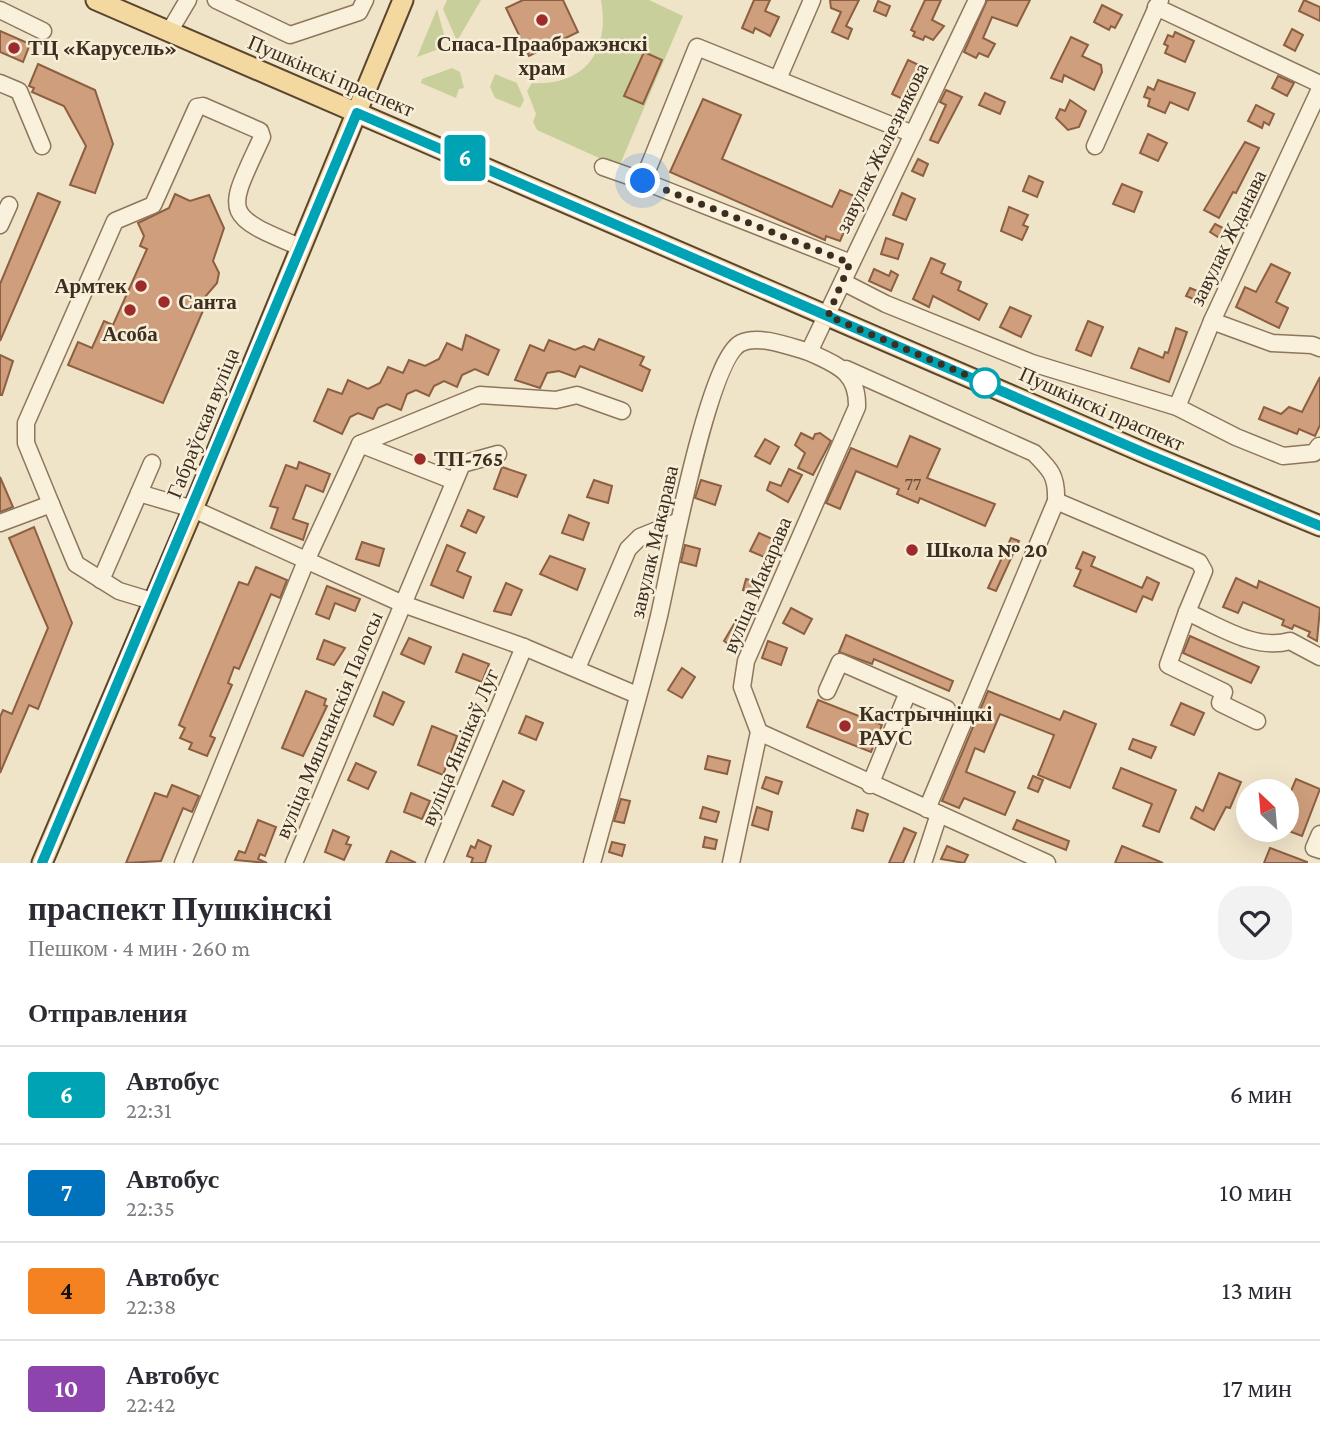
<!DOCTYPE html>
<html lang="ru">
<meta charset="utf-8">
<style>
:root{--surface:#fff;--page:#f2f2f3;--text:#2b2b33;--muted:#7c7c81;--line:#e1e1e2}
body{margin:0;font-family:"Crimson Pro",serif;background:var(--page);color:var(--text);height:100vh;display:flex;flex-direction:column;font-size:26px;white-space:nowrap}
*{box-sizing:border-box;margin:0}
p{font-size:23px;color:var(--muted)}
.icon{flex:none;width:38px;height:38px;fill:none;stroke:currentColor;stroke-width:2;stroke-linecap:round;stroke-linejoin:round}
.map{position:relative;height:863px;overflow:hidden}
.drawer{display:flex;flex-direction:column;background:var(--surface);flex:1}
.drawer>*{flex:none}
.badge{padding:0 14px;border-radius:5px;font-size:24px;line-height:46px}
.needle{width:46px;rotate:334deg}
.controls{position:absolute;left:1236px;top:779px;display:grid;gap:14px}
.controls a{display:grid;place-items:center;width:63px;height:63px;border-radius:50%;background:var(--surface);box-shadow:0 7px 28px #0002;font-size:35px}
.you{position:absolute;width:35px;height:35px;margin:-18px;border:5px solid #fff;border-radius:50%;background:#1a73e8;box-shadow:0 0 0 10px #1a73e833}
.map>.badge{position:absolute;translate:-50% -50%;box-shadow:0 0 0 4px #fff}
h2{padding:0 28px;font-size:26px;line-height:63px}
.round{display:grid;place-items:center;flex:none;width:74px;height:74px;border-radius:28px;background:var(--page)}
.head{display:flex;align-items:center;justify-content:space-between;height:119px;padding:0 28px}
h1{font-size:33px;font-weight:700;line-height:52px}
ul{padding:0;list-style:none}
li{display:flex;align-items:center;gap:21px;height:98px;padding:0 28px;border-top:2px solid var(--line)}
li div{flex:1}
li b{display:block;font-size:26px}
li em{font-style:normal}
li .badge{min-width:77px;font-weight:700;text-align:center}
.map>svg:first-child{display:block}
</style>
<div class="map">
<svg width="1320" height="863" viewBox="0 0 1320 863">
<rect width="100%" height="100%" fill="#f0e4c8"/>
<g fill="#c9cf9b">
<path d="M447,0h34l-24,41 -14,-32z"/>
<path d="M601,0h48l34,16 -64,151 -82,-37 -4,-8 3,-8 -9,-23 5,-8c54,3 78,-33 69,-83z"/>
<path d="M437,9l8,29 -3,10 -25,9z"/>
<path d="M452,68l8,4 4,16 -5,1 -3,9 -35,-15 1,-4z"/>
<path d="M495,74l22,9 7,17 -4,8 -25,-10 -5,-11z"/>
</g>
<g fill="#cf9f7d" stroke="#8d5f41" stroke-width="2">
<path d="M523,0h40l15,32 -49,24 -23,-48z"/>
<path d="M754,0h16l-5,11 14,6 -9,19 -15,-8 -2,5 -11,-5z"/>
<path d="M830,0h29l-13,26 6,3 -4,10 -16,-7 9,-20 -10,-4z"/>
<path d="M925,0h16l-9,20 12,6 -11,14 -8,-4 -2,4 -10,-4 2,-4 -4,-2z"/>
<path d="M987,0h43l-13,26 -25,-9 -9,21 12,6 -7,13 -9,-4 -3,5 -12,-6z"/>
<path d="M1304,0l16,7v14l-21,-10z"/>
<path d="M878,1l12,5 -4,10 -12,-5z"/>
<path d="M1102,5l20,10 -7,13 -4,-2 -2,4 -15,-8z"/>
<path d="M1292,29l11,6 -8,16 -11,-6z"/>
<path d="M0,31l30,13 -7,18 -23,-10z"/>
<path d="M1175,32l19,9 -9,21 -20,-9 3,-7 -4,-2 4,-9 5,2z"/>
<path d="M1071,37l17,8 -6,11 19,9 1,7 -8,18 -30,-15 -2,7 -11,-4z"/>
<path d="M644,52l18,8 -19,44 -19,-8z"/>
<path d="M908,60l15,7 -16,34 -15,-7z"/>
<path d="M38,64l57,26 18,54 -18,49 -25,-8 16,-39 -22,-40 -32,-14 2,-4 -5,-2z"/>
<path d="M1278,76l16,7 -7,13 -15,-8z"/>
<path d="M1158,80l37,13 -7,17 -18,-8 -5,11 -17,-7 2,-7 -6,-2 4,-10 6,3z"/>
<path d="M946,90l16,7 -24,46 -8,-3 16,-35 -6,-3z"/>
<path d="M985,93l20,9 -5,12 -21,-9z"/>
<path d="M703,99l38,16 -19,44 110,48 8,-17 19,8 -19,43 -14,-5 -1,4 -155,-68z"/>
<path d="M1070,100l16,11 -7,16 -11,3 -12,-12 4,-9 5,2z"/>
<path d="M1256,105l18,9 -5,11 -5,-3 -2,6 -14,-7z"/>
<path d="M1148,134l19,9 -9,18 -18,-8z"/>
<path d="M1245,142l14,6 -23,45 -3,-1 -14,26 -15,-8z"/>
<path d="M918,159l10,5 -5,12 -11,-5z"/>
<path d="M1029,176l14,6 -6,15 -14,-6z"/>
<path d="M1122,184l20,8 -8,20 -21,-8z"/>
<path d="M38,193l22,9 -60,139v-57z"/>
<path d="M902,193l13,6 -9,21 -13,-5z"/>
<path d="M175,194l15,7 19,-6 15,33 -11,33 6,12 -2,10 -13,15 1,8 -42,97 -95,-38 10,-23 14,6 12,-27 9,4 34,-76 -7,-3 4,-10 -6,-13 31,-15z"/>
<path d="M1009,207l19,8 -5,10 5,2 -6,13 -21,-9z"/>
<path d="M1215,224l10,5 -4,10 -11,-7z"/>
<path d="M886,238l17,6 -5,15 -17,-5z"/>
<path d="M931,258l14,6 -4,9 20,9 -3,8 29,14 -8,16 -46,-24 -4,11 -16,-8z"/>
<path d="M1271,264l19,9 -14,29 12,6 -9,20 -43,-21 9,-20 11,5z"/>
<path d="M874,269l15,7 2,-5 7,4 -7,16 -22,-10z"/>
<path d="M1190,288l10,4 -4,8 -10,-4z"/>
<path d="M1010,307l21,9 -10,21 -21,-10z"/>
<path d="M1088,321l15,6 -12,29 -15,-6z"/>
<path d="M1176,328l11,4 -18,50 -38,-14 8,-20 24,10 2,-6 3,1z"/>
<path d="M466,335l33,15 -11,25 -13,-6 -13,6 -5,12 -13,-6 -10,5 -5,10 -13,-6 -9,4 -6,16 -14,-6 -9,4 -5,11 -15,-6 -8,4 -8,17 -28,-13 14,-32 14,5 6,-14 20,9 12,-6 8,-16 15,6 6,-13 16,6 14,-7 8,-16 15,7z"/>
<path d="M599,339l45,18 -4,8 10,5 -8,21 -62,-25 -5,11 -16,-6 -12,2 -7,15 -25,-8 15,-35 14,6 5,-11 26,10 9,-4 10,4z"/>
<path d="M0,355l13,6 -11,34h-2z"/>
<path d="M1320,377v48l-5,11 -16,-7 -2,5 -38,-15 5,-12 17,7 8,-7 13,5z"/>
<path d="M801,433l12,6 2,-5 5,-1 11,8 -18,34 -15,-7 7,-15 -10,-8z"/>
<path d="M910,436l30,13 -13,29 68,26 -10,22 -65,-28 -2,5 -21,-9 2,-5 -43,-18 -16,38 -14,-6 25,-55 46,19z"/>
<path d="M765,439l14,8 -9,17 -15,-8z"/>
<path d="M299,462l31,12 -7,18 -17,-7 -13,34 15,5 -5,16 -32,-12 7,-20 -8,-2 16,-41 11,4z"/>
<path d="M502,467l24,8 -9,22 -23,-8z"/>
<path d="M789,469l13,6 -14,27 -21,-12 3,-8 11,4z"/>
<path d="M0,477l13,30 -13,5z"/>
<path d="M594,480l18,6 -4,17 -21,-6z"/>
<path d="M701,480l20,6 -6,19 -20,-7z"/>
<path d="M468,510l16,7 -8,16 -15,-7z"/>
<path d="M569,515l20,8 -6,17 -21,-7z"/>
<path d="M34,527l38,96 -34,86 -9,-4 -29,68v-56l3,-7 9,4 36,-86 -39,-90z"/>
<path d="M759,533l18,8 -8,18 -19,-8z"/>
<path d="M1011,538l8,3 -23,50 -8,-3z"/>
<path d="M362,542l22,7 -5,17 -23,-7z"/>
<path d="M447,545l18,8 -8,18 14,6 -8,21 -32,-13z"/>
<path d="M685,545l15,4 -4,17 -15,-4z"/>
<path d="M1083,552l12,5 -4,9 51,22 5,-11 12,6 -7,17 -9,-4 -7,16 -62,-26 7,-16 -5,-2z"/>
<path d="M550,556l35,13 -8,21 -37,-16z"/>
<path d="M256,567l31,13 -7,18 -9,-4 -32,75 -5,-2 -6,16 4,2 -22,51 5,2 -8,18 -18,-7 3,-6 -12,-5 5,-10 -6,-3 60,-143 9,3z"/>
<path d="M1236,578l21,10 2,-7 61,27 -3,33 -9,-5 2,-4 -16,-7 -2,4 -10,-4 2,-5 -41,-18 -5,11 -15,-6z"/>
<path d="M746,579l11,3 -4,11 -10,-3z"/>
<path d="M506,583l16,7 -11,25 -17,-4z"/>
<path d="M327,586l33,13 -5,12 -20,-8 -6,16 -13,-5z"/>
<path d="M791,608l21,11 -8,15 -21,-11z"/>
<path d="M734,624l9,5 -10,18 -9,-6z"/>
<path d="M846,635l107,46 -4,10 -75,-32 -2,5 -33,-12z"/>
<path d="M1190,636l69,31 -8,16 -68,-30z"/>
<path d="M409,638l22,9 -7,17 -23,-10z"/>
<path d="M324,640l21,8 -11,17 -17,-6z"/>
<path d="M768,641l19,7 -6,17 -19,-7z"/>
<path d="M463,654l26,10 -7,18 -26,-10z"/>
<path d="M682,668l13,9 -13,21 -14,-8z"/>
<path d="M306,691l20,8 -2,6 3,1 -24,50 -21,-8z"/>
<path d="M988,691l72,29 4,-9 32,13 -26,64 -32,-13 16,-40 -54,-21 -16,38 -9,-4 -9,24 49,20 -10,23 -41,-17 -5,10 -17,-7z"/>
<path d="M383,692l21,10 -11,23 -19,-9z"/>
<path d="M818,700l64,25 -11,27 -64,-25z"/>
<path d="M1181,703l23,10 -10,22 -23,-10z"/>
<path d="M526,716l17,7 -7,17 -17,-7z"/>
<path d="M432,726l25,10 -14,39 -25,-10z"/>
<path d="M1133,739l23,8 -5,11 -22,-9z"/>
<path d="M708,756l22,5 -3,13 -22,-5z"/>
<path d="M356,763l20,9 -8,17 -20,-9z"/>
<path d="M1121,768l55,22 -17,42 -16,-6 9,-22 -39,-16z"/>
<path d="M1219,773l22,9 -11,26 -4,-1 -12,23 -23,-12 5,-11 7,4z"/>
<path d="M1033,776l10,4 -5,12 -10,-4z"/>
<path d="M766,777l16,5 -4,12 -16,-6z"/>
<path d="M1296,779l24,10 -18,47 -16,-6v-27z"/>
<path d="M503,781l21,10 -11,24 -21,-9z"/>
<path d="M172,785l27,11 -7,16 -9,-4 -22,53 -35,2 29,-70 12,4z"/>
<path d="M411,793l19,8 -8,18 -18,-7z"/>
<path d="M621,799l9,2 -6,22 -10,-2z"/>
<path d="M703,807l16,5 -3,10 -16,-4z"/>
<path d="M757,807l15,5 -4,18 -16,-5z"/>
<path d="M857,810l11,4 -5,17 -11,-3z"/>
<path d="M258,820l18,7 -11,29 -5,-2 -2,5 9,4 -32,-3 4,-9 6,2z"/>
<path d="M1017,820l52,21 -3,9 -53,-21z"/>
<path d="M904,828l12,5 -13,30h-14z"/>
<path d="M333,830l16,7 -3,7 5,1 -7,15 -19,-8z"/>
<path d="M705,837l12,3 -2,9 -12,-2z"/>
<path d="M478,840l13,6 -6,17h-14l2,-5 -6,-2 4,-10 4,2z"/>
<path d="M612,842l13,3 -3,11 -13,-4z"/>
<path d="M947,846l21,9 -4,8 -23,-4z"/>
<path d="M1122,846l41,17h-48z"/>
<path d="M1270,848l37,14v1h-43z"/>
<path d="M391,851l25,12h-30z"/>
</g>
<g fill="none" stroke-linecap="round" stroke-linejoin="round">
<defs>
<g id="minor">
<path d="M216,0l74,35 69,-23 6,-12"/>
<path d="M1156,7l164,77"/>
<path d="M0,10l43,21"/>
<path d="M169,32l19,-32"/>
<path d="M778,79l34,-79"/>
<path d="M0,83l19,8 23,55"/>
<path d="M1095,146l65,-146"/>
<path d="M603,167l40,14"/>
<path d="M0,225l9,-20"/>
<path d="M851,263l-208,-82 54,-134 216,87"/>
<path d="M843,282l43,22 146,59 145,44 59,30 47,19 31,-3 5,-7"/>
<path d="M1212,321l60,22 40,2 8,3"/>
<path d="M846,369l188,84c17,17 23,23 22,48l-129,308"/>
<path d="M1177,407l35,-86 108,-232"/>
<path d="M360,444l94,37"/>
<path d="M139,493l13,-30"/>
<path d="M1056,501l143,61 5,9 -17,41c32,14 68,39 103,29l30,16"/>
<path d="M51,504l-25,-61v-20l89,-202 38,-16 44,-98 6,-1 57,25 2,6c-35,76 -42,77 38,110"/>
<path d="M0,523l51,-19 25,60 43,27 33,10"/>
<path d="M101,580l38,-87 54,16 210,95 121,43 113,48"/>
<path d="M1187,612l-19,53 56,27 -4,11 37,18"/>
<path d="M577,668l51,-119 12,-12 37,-15"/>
<path d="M827,691l13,-29 107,47"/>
<path d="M759,732l288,131"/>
<path d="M870,785l38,-93"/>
<path d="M1320,834l-6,14 6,2"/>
<path d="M183,863l123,-302 54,-117 120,-49 76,5 21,-5 45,16"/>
<path d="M294,863l168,-399 36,-10"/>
<path d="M434,863l90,-216"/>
<path d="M592,863c22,-82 47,-164 67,-247 10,-43 49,-258 82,-273 18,-9 50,4 68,9l168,-352"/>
<path d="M731,863l28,-131 -17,-45 4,-26 111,-254c1,-36 -21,-42 -48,-55"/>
<path d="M923,863l16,-49"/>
</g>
<g id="major">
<path d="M96,0l1051,454 173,72"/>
<path d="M42,863l151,-354 210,-509"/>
</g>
</defs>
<use href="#minor" stroke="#8d765c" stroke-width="19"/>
<use href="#major" stroke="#5b4430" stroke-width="23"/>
<use href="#minor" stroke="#faf1dc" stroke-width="16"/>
<use href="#major" stroke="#f3d9a0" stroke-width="19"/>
</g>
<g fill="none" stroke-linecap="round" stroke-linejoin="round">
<defs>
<path id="line" d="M42,863l315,-750 790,341 173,72"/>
</defs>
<use href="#line" stroke="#fff" stroke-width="16"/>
<use href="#line" stroke="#00a3b4" stroke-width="10"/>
<path stroke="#3d2e20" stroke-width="7" stroke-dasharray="0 12.6" d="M643,181l207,82 -22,53 157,67"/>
</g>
<g fill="#9e2a2b" stroke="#f7eed8" stroke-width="2.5">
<circle cx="542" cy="20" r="7"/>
<circle cx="14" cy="48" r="7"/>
<circle cx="141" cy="286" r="7"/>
<circle cx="164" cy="302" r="7"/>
<circle cx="130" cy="310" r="7"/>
<circle cx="420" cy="459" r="7"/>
<circle cx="912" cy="550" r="7"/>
<circle cx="845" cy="726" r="7"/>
</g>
<circle fill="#fff" stroke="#00a3b4" stroke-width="3.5" cx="985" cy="383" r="14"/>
<g text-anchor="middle" stroke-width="5" stroke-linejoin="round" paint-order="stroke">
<g font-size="18" fill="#624a37">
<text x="913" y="490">77</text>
</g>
<g font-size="21" font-weight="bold" fill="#3d2e20" stroke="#f7eed8" text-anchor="start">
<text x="542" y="51" text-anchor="middle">Спаса-Праабражэнскі<tspan x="542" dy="24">храм</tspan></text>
<text x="28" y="55">ТЦ «Карусель»</text>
<text x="127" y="293" text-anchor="end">Армтек</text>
<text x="178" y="309">Санта</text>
<text x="130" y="341" text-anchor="middle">Асоба</text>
<text x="434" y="466">ТП-765</text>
<text x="926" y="557">Школа № 20</text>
<text x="859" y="721">Кастрычніцкі<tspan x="859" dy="24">РАУС</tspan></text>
</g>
<g font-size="21" fill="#3d2e20" stroke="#f7eed8">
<text transform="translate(331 76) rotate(23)" y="7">Пушкінскі праспект</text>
<text transform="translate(882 148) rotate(-64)" y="7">завулак Жалезнякова</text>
<text transform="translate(1228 238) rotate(-64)" y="7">завулак Жданава</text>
<text transform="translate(1102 409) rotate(24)" y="7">Пушкінскі праспект</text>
<text transform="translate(203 423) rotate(-68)" y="7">Габраўская вуліца</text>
<text transform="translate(654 542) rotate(-77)" y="7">завулак Макарава</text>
<text transform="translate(757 585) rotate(-67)" y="7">вуліца Макарава</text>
<text transform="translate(329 725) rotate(-67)" y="7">вуліца Мяшчанскія Палосы</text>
<text transform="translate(460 747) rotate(-67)" y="7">вуліца Яннікаў Луг</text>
</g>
</g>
</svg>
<div class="controls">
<a><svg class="needle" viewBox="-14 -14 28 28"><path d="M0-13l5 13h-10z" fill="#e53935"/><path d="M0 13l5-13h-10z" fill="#7c7c81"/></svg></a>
</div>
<div class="you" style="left:643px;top:181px"></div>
<b class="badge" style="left:465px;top:158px;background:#00a3b4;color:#fff">6</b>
</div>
<section class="drawer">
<div class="head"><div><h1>праспект Пушкінскі</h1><p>Пешком · 4 мин · 260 m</p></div><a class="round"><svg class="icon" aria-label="heart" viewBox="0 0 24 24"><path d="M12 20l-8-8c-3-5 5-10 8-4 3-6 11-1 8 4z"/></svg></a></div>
<h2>Отправления</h2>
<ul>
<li><span class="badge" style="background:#00a3b4;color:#fff">6</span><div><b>Автобус</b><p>22:31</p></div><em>6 мин</em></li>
<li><span class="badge" style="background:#0072bc;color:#fff">7</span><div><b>Автобус</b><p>22:35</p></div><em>10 мин</em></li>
<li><span class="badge" style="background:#f58220;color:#111">4</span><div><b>Автобус</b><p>22:38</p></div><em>13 мин</em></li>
<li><span class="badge" style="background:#8e44ad;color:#fff">10</span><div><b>Автобус</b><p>22:42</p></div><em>17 мин</em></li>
</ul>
</section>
